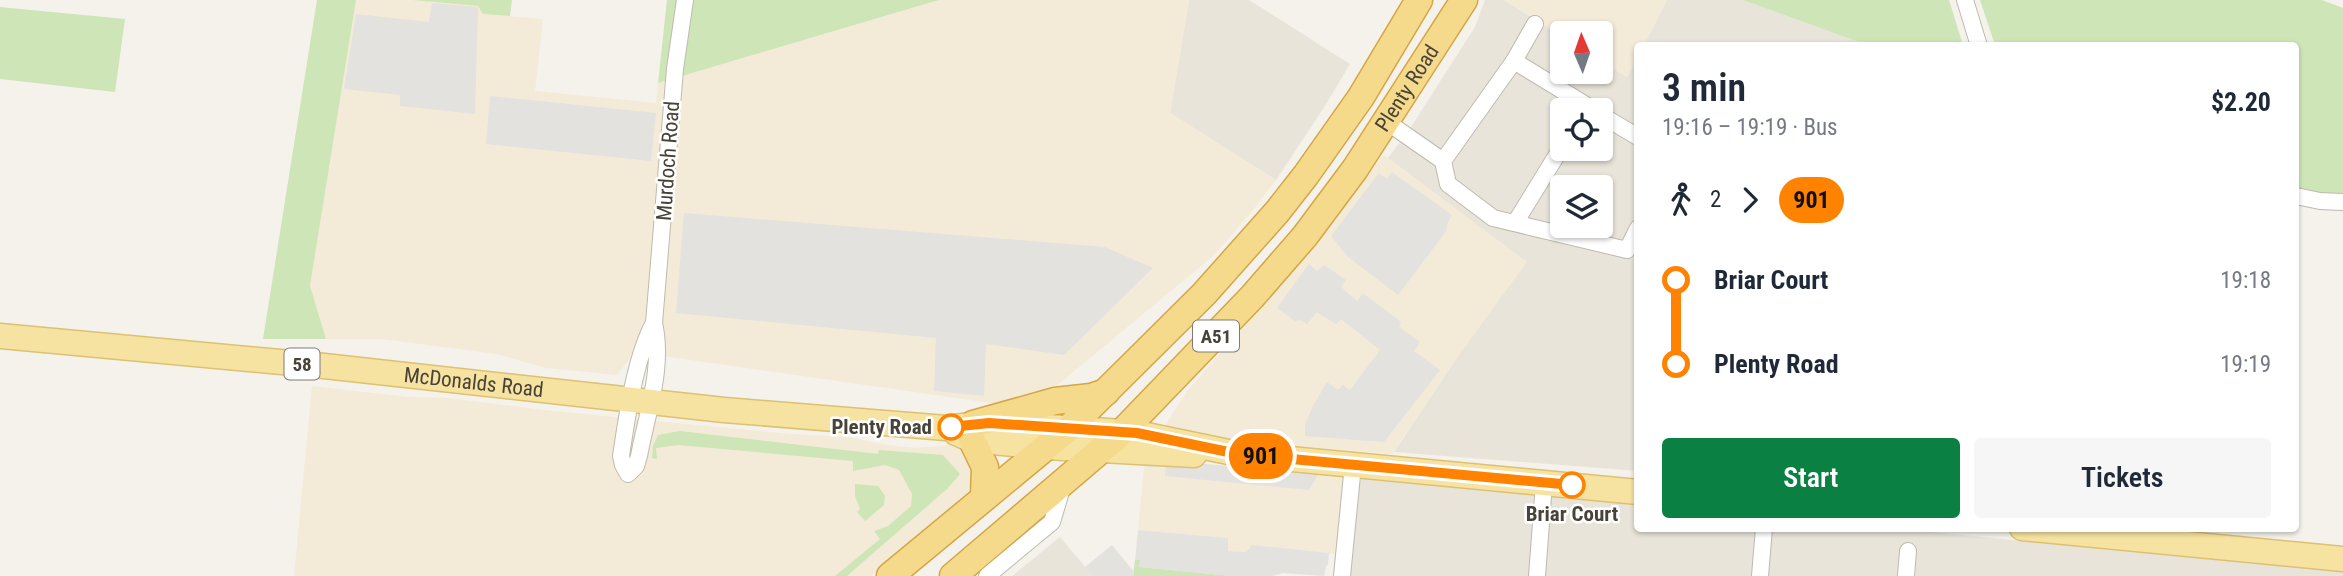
<!DOCTYPE html>
<meta charset="utf-8">
<style>
:root{--surface:#fff;--page:#f6f6f7;--text:#1f2937;--muted:#747a83;--accent:#0b8043}
body{margin:0;font-family:"Roboto Condensed",sans-serif;background:var(--page);color:var(--text);height:100vh;display:flex;flex-direction:column;font-size:26px;white-space:nowrap}
*{box-sizing:border-box;margin:0}
p{font-size:23px;color:var(--muted)}
.icon{flex:none;width:38px;height:38px;fill:none;stroke:currentColor;stroke-width:2;stroke-linecap:round;stroke-linejoin:round}
.map{position:relative;flex:1;overflow:hidden}
.sheet{position:absolute;left:1634px;top:42px;width:665px;height:490px;display:flex;flex-direction:column;background:var(--surface);border-radius:7px;box-shadow:0 2px 5px #0004}
.sheet>*{flex:none}
.badge{padding:0 14px;border-radius:23px;font-size:24px;line-height:46px}
.needle{width:46px;rotate:358deg}
.tools{position:absolute;left:1550px;top:21px;display:grid;gap:14px}
.tools a{display:grid;place-items:center;width:63px;height:63px;border-radius:7px;background:var(--surface);box-shadow:0 2px 5px #0004;font-size:35px}
.map>.badge{position:absolute;translate:-50% -50%;box-shadow:0 0 0 4px #fff}
.legs{display:flex;align-items:center;gap:10px;height:77px;padding:0 28px;font-size:23px}
.legs p{margin-inline-start:auto}
.headline{display:flex;align-items:center;justify-content:space-between;height:119px;padding:0 28px}
h1{font-size:38px;font-weight:600;line-height:52px}
.button{display:flex;gap:14px;margin-top:auto;padding:14px 28px}
.button a{flex:1;height:80px;border-radius:7px;background:var(--accent);color:#fff;font-size:28px;font-weight:600;line-height:80px;text-align:center}
.button a+a{background:var(--page);color:var(--text)}
ul{padding:0 28px;list-style:none}
li{display:flex;align-items:center;gap:24px;height:84px;font-size:26px}
li i{display:grid;place-items:center;width:10px;height:100%;margin:0 9px;background:currentColor}
li i::after{content:'';width:18px;height:18px;margin:-9px;border:5px solid;border-radius:50%;background:var(--surface)}
li p{margin-inline-start:auto}
li:first-child i{background:linear-gradient(#0000 50%,currentColor 0)}
li:last-child i{background:linear-gradient(currentColor 50%,#0000 0)}
.map>svg:first-child{display:block}
</style>
<div class="map">
<svg width="2343" height="576" viewBox="0 0 2343 576">
<rect width="100%" height="100%" fill="#f4f2eb"/>
<g fill="#e8e4d9" fill-rule="evenodd">
<path d="M1189,0h60l101,64 -25,42 -49,74 -106,-67z"/>
<path d="M1485,0h19l59,37v35h38v-11l26,16 11,-22v416l-244,-19 64,-96 68,-94 -138,-104 21,-28 66,-103zM1563,110h38v39h-38zM1563,187h38v39h-38z"/>
<path d="M1667,0h76l124,45 -224,1z"/>
<path d="M1342,475l296,28v25l262,1 374,36 69,1v10h-1010z"/>
<path d="M1060,537l33,39h-81z"/>
</g>
<g fill="#f4ead8">
<path d="M356,0h56l66,6 5,8 60,5 -8,72 121,12 2,-20 281,-83h250l-19,113 106,67 -23,30 -40,46 -159,132 -55,16 -364,-52 -18,23 -71,-7 -49,-14 -115,-15h-56l-16,-53z"/>
<path d="M1504,0h163l-24,45 -5,1v9l-11,22 -26,-16v-28h-38v4z"/>
<path d="M1384,155l143,107 -69,94 -66,98 -149,-12 -81,-12 26,-40 120,-136z"/>
<path d="M312,386l96,11 41,1 104,13 236,23 59,3 39,8 27,3 38,-3 8,2 11,9 3,29 -6,9 -97,82h-577z"/>
<path d="M1145,459l21,2 -1,15 154,-3 23,2 -7,79 -83,-9 -6,7 -19,-1 1,-13 -90,-8z"/>
</g>
<g fill="#cee5b7">
<path d="M317,0h39l-46,286 16,53h-63z"/>
<path d="M412,0h100l-2,16 -27,-2 -5,-8z"/>
<path d="M667,0h272l-281,83z"/>
<path d="M1743,0h206l14,45h-96z"/>
<path d="M1980,0h342l21,8v188l-27,-3 -20,-5v-142l-301,-1z"/>
<path d="M0,7l125,12 -10,73 -115,-13z"/>
<path d="M680,431l198,23 1,-4 64,5 17,19 -12,14 -101,88h-12l45,-37 -6,-8 14,-5 23,-20 1,-12 -13,-24 -14,-5 -32,6v-10l-175,-16 -22,3 1,11 -5,-1 1,-12 5,-11z"/>
<path d="M855,484l23,2 7,10 -1,9 -19,16 -8,-9 3,-3 -5,-13z"/>
<path d="M1135,560h5v7l92,9h-99z"/>
</g>
<g fill="#e3e2df">
<path d="M432,3l46,4 -3,107 -75,-8v-11l-56,-6 12,-75 73,8z"/>
<path d="M490,96l166,17 -5,48 -165,-17z"/>
<path d="M1392,172l60,43 -5,9v6l-49,65 -50,-38 -17,-21 48,-63 8,6z"/>
<path d="M684,213l421,34 48,21 -89,87 -78,-11 -2,52 -50,-5 2,-53 -260,-25z"/>
<path d="M1309,264l8,7 7,-6 22,15 -5,7 16,14 6,-8 38,29 -2,5 21,15 -6,9 26,19 -56,72 -79,-6v-11l8,-19 14,-24 11,8 5,-5 7,5 30,-40 -39,-31 -5,5 -19,-12 -10,12 -8,-5 -3,3 -19,-14z"/>
<path d="M1166,461l153,12 -10,17 -144,-14z"/>
<path d="M1138,530l90,8v13l18,1 6,-7 77,8 -1,12 -2,1 -2,10 -41,-3 -11,3h-40l-93,-9 1,-7h-5z"/>
<path d="M1112,545l22,27 -1,4h-40l-8,-9z"/>
</g>
<g fill="none" stroke-linecap="round" stroke-linejoin="round">
<defs>
<g id="minor">
<path d="M1965,0l14,46"/>
<path d="M1514,61l21,-37"/>
<path d="M1601,115l37,22"/>
<path d="M1387,122l56,39 5,23 45,34 134,32 11,-22"/>
<path d="M1443,161l71,-100 80,49"/>
<path d="M2296,196l24,5 23,1"/>
<path d="M1515,223l48,-78"/>
<path d="M654,323c10,44 -7,90 -15,133l-3,10 -8,8 -5,-9 -2,-9c6,-39 14,-99 33,-133l21,-254 10,-69"/>
<path d="M987,576l65,-54 11,-37"/>
<path d="M1342,576l11,-111"/>
<path d="M1537,576l7,-93"/>
<path d="M1760,576l4,-48"/>
<path d="M1906,576l2,-25"/>
</g>
<g id="primary">
<path id="s1" d="M0,336l324,30 400,44 222,18 43,-5 148,10 101,21 400,38"/>
<path d="M956,433l16,7 74,7 148,8"/>
<path d="M2022,528l321,31"/>
</g>
<g id="trunk">
<path d="M973,424l82,-23 36,-4 15,-5"/>
<path d="M972,440l13,27 -1,30"/>
<path d="M890,576l180,-149 134,-133 73,-82 29,-37 55,-78 58,-97"/>
<path id="s2" d="M953,576l169,-144 130,-135 53,-61 50,-67 109,-169"/>
</g>
</defs>
<use href="#minor" stroke="#bfbaae" stroke-width="18"/>
<use href="#primary" stroke="#dcc171" stroke-width="27"/>
<use href="#trunk" stroke="#d3a646" stroke-width="29"/>
<use href="#minor" stroke="#fff" stroke-width="16"/>
<use href="#primary" stroke="#f7e3a1" stroke-width="24"/>
<use href="#trunk" stroke="#f6da8c" stroke-width="26"/>
</g>
<g fill="none" stroke-linecap="round" stroke-linejoin="round">
<defs>
<path id="line-1" d="M951,427l38,-4 148,10 101,21 334,31"/>
</defs>
<use href="#line-1" stroke="#fff" stroke-width="16"/>
<use href="#line-1" stroke="#ff8200" stroke-width="10"/>
</g>
<g fill="#fff" stroke="#ff8200" stroke-width="3.5">
<circle cx="951" cy="427" r="12"/>
<circle cx="1572" cy="485" r="12"/>
</g>
<g text-anchor="middle" stroke-width="5" stroke-linejoin="round" paint-order="stroke">
<g fill="#fff" stroke="#7f7b74" stroke-width="2">
<rect x="1193" y="320.5" width="46" height="31" rx="5"/>
<rect x="284.5" y="348.5" width="35" height="31" rx="5"/>
</g>
<g font-size="19" font-weight="bold" fill="#484339">
<text x="1216" y="343">A51</text>
<text x="302" y="371">58</text>
</g>
<g font-size="21" fill="#484339" stroke="#fff">
<text dy="7" stroke="none"><textPath href="#s2" startOffset="670">Plenty Road</textPath></text>
<text transform="translate(668 161) rotate(-86)" y="7">Murdoch Road</text>
<text dy="7" stroke="none"><textPath href="#s1" startOffset="476">McDonalds Road</textPath></text>
</g>
<g font-size="21" font-weight="bold" fill="#484339" stroke="#fff" text-anchor="end">
<text x="932" y="434">Plenty Road</text>
<text x="1572" y="521" text-anchor="middle">Briar Court</text>
</g>
</g>
</svg>
<div class="tools">
<a><svg class="needle" viewBox="-14 -14 28 28"><path d="M0-13l5 13h-10z" fill="#e53935"/><path d="M0 13l5-13h-10z" fill="#747a83"/></svg></a>
<a><svg class="icon" aria-label="locate" viewBox="0 0 24 24"><circle cx="12" cy="12" r="6"/><path d="M12 2v4M12 18v4M2 12h4M18 12h4"/></svg></a>
<a><svg class="icon" aria-label="layers" viewBox="0 0 24 24"><path d="M12 4l9 5-9 5-9-5zM3 14l9 5 9-5"/></svg></a>
</div>
<b class="badge" style="left:1261px;top:456px;background:#ff8200;color:#111">901</b>
<section class="sheet">
<div class="headline"><div><h1>3 min</h1><p>19:16 – 19:19 · Bus</p></div><b>$2.20</b></div>
<div class="legs"><svg class="icon" aria-label="walk" viewBox="0 0 24 24"><circle cx="13" cy="4" r="2"/><path d="M13 8l-2 6 4 7M11 14l-3 7M7 12l3-4h3l4 4"/></svg>2<svg class="icon" aria-label="forward" viewBox="0 0 24 24"><path d="M9 5l7 7-7 7"/></svg><b class="badge" style="background:#ff8200;color:#111">901</b></div>
<ul>
<li><i style="color:#ff8200"></i><b>Briar Court</b><p>19:18</p></li>
<li><i style="color:#ff8200"></i><b>Plenty Road</b><p>19:19</p></li>
</ul>
<div class="button"><a>Start</a><a>Tickets</a></div>
</section>
</div>
